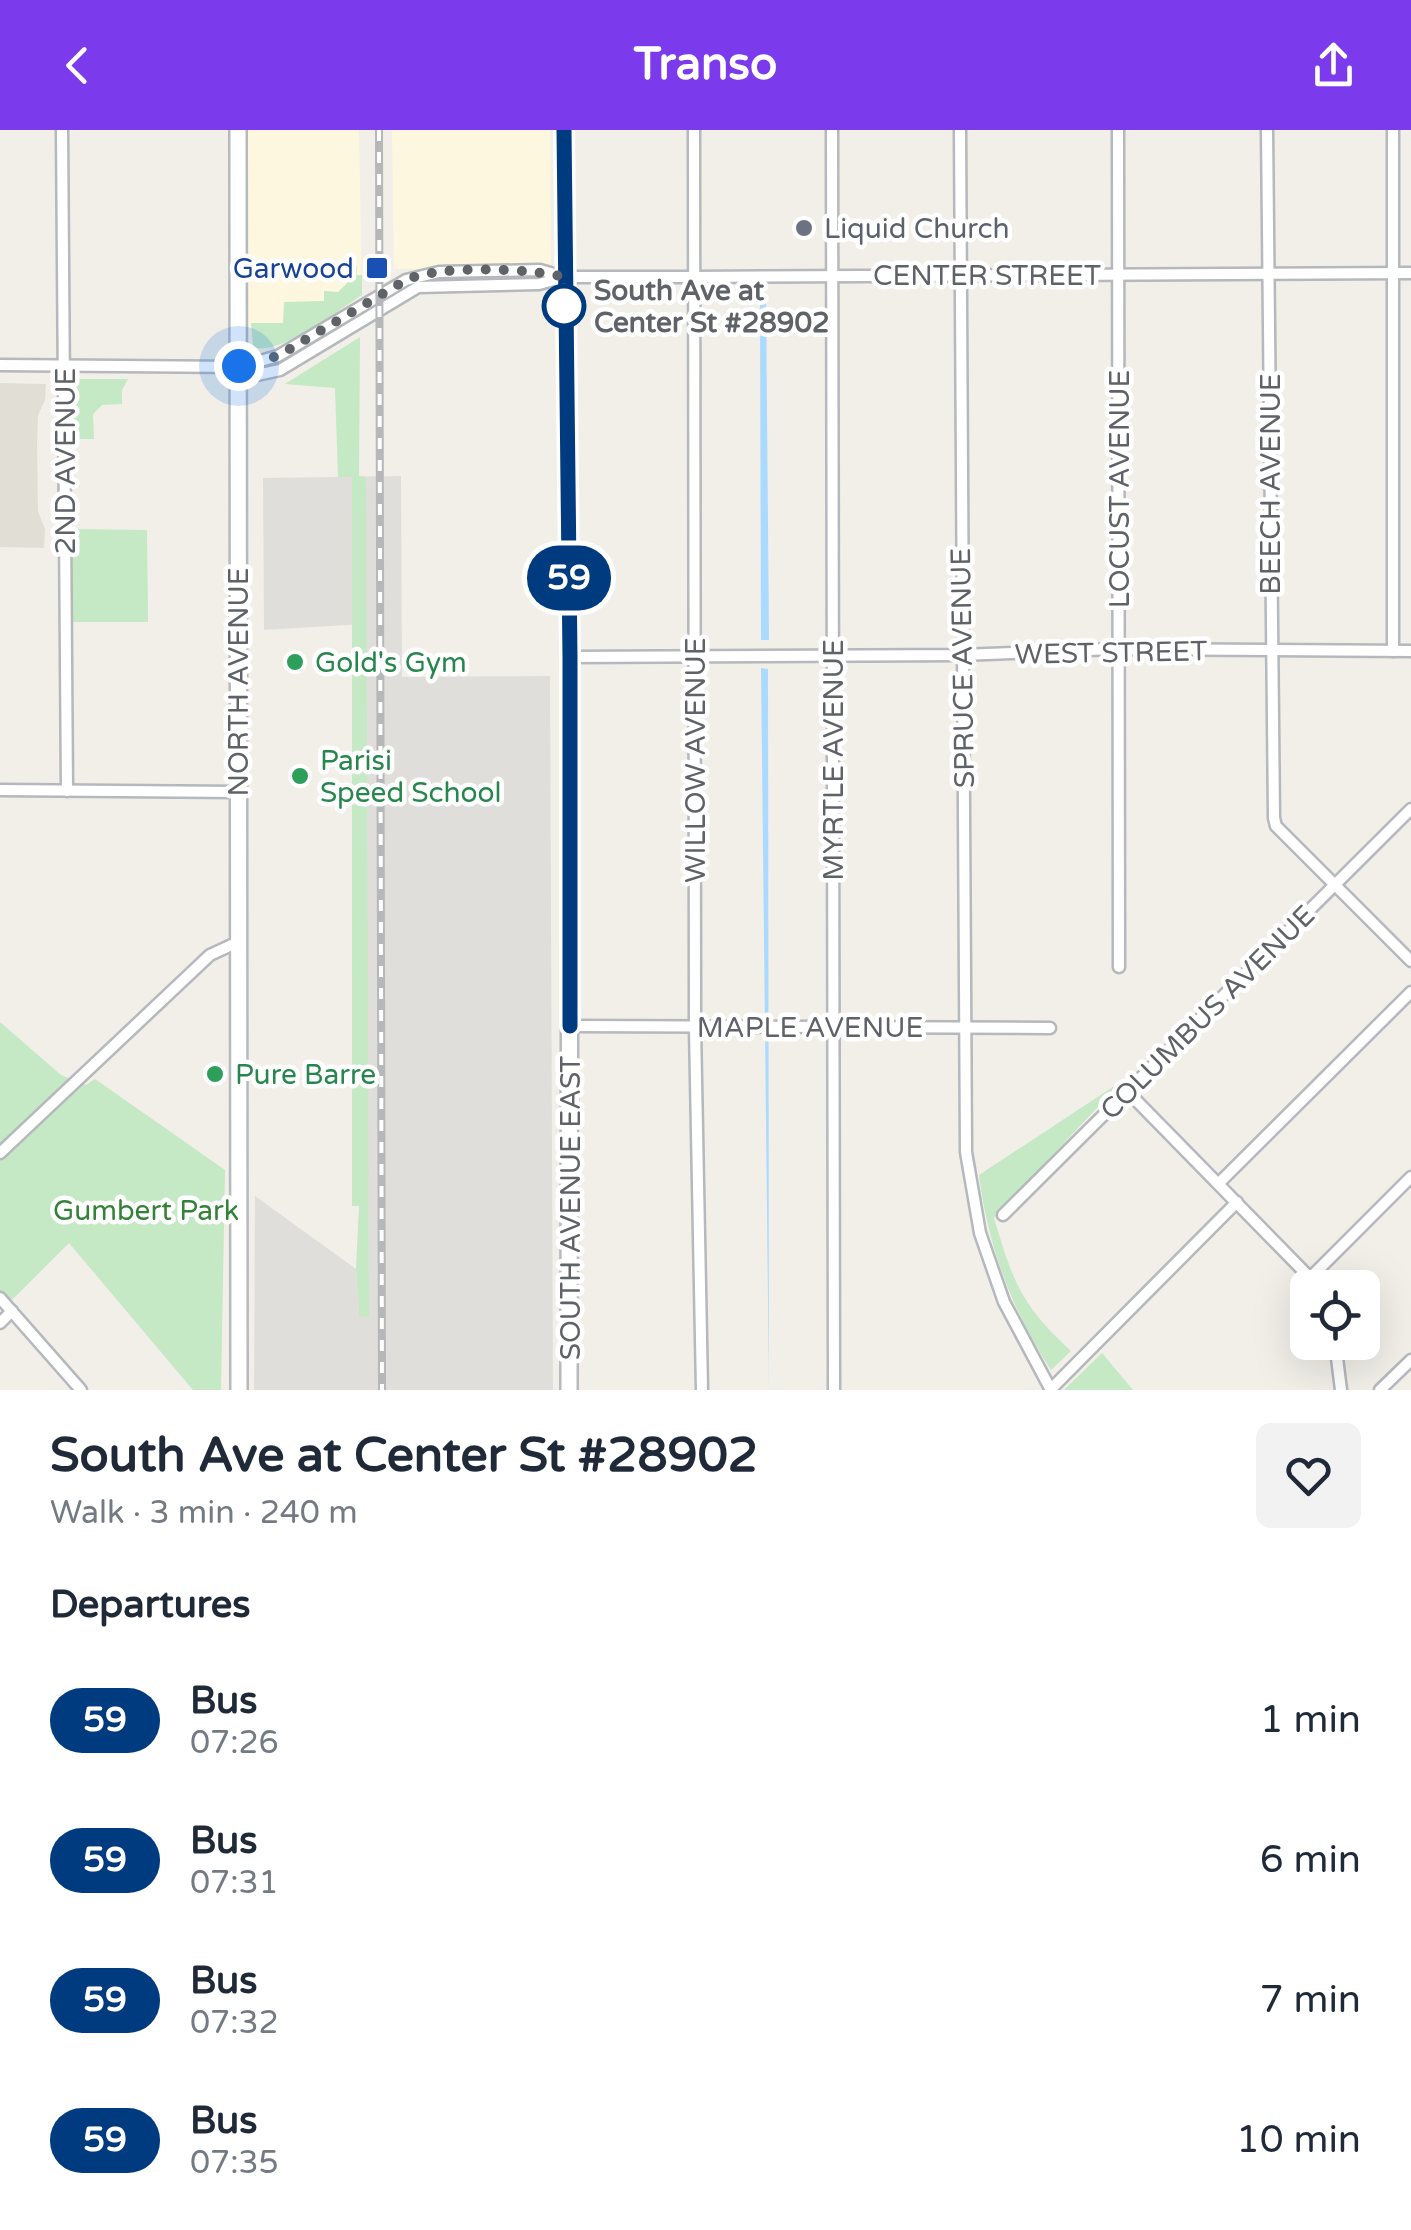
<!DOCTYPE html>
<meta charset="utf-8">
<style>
:root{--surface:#fff;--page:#f2f2f3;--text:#1f2937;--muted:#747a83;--accent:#7c3aed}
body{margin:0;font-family:"Varela Round",sans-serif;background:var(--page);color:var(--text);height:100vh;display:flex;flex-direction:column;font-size:38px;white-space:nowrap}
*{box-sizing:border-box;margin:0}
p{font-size:32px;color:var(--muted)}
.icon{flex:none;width:55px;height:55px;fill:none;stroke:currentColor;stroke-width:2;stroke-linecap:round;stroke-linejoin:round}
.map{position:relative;height:1260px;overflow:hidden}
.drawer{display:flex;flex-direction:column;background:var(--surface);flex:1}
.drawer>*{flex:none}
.badge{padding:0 20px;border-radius:32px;font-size:35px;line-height:65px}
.buttons{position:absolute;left:1290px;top:1140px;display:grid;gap:20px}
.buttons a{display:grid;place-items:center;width:90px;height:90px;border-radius:15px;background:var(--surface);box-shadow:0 10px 40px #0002;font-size:50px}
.you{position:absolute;width:50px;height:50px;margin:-25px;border:8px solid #fff;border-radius:50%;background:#1a73e8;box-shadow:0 0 0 15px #1a73e833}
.map>.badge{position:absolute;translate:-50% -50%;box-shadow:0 0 0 5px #fff}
h2{padding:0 50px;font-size:38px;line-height:90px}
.round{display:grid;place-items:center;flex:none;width:105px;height:105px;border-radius:15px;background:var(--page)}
.headline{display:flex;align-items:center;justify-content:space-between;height:170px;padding:0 50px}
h1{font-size:48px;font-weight:800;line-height:75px}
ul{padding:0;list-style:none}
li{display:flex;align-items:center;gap:30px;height:140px;padding:0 50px}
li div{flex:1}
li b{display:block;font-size:38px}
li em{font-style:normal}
li .badge{min-width:110px;font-weight:700;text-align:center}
header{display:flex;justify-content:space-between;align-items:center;height:130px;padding:0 50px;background:var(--accent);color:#fff;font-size:45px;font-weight:800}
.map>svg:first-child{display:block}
</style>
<header><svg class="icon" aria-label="back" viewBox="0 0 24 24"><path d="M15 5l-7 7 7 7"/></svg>Transo<svg class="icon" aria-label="share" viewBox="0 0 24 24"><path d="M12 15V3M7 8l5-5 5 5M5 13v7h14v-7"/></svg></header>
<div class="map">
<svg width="1411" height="1260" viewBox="0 0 1411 1260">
<rect width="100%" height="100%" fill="#f1efe8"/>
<g fill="#fef7e0">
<path d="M248,0h111l3,165 -113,65z"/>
<path d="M392,0h158l1,138 -157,1z"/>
</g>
<path fill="#e0deda" d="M401,346l1,201 148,-1 3,714h-299l1,-194 101,73 3,46 10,1 -5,-692 -100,6 -1,-152z"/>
<path fill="#e1ded6" d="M0,253l46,1 -1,16 -7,15 -1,30 1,67 7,17 -1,19 -44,-1z"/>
<g fill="#c5e8c5">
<path d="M348,136h9v9h5v20c-24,15 -83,62 -109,52l-2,-24h32l1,-21 40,-1v-10l14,1 10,-10z"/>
<path d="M360,207l-1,139 7,1 3,840 -10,-1 -3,-47 3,-63h-7v-729h-14l-3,-89 -50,-4z"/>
<path d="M73,249h55l-6,11v14l-20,1 -9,9 1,25h-26l1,-57z"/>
<path d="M70,399l77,1 1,92h-78z"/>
<path d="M0,892l61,53 25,10 9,-6 130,91 -4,220h-28l-124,-147 -61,61 -8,-8z"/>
<path d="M1122,951l-128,137c19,64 27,87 77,133l-20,19c-39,-59 -63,-124 -72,-195z"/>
<path d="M1102,1223l31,37h-69z"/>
</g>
<g fill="#aadaff">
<path d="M760,166l6,1 3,343h-8z"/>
<path d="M761,538l7,1 1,721z"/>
</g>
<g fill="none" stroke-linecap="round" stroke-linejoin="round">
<defs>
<g id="minor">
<path d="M62,0l5,661"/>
<path d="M694,0l1,898 7,362"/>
<path d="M832,0l2,1260"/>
<path d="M960,0l6,1022 14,81 24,69 47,88"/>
<path d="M1118,0l1,837"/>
<path d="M1267,0l7,688 2,8 135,135"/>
<path d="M0,235l239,2 39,-11 128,-76 33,-8 101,-2 24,7h130l717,-4"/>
<path d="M240,237l17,8 23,-5 138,-83 121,-3 22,-6"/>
<path d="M1393,521v-521"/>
<path d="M570,527l392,-2 152,-6 297,2"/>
<path d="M0,660l237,2"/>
<path d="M570,896l480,2"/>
<path d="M1126,960l194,198"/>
<path d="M0,1023l210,-198 28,-13"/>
<path d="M1219,1053l192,-191"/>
<path d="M1003,1085l408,-406"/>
<path d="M1312,1146l99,-99"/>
<path d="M0,1168l81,92"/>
<path d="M0,1193l12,-12"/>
<path d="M1335,1212l6,48"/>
<path d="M1050,1260l187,-188"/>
<path d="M1380,1260l31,-30"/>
</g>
<g id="secondary">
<path d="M238,0l1,1260"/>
<path d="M564,0l6,527 -1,733"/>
</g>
</defs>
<use href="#minor" stroke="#b5b8bc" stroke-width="15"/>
<use href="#secondary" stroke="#b6babf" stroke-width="20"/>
<use href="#minor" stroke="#fff" stroke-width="10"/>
<use href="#secondary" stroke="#fff" stroke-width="15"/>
<defs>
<path id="rail" d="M379,0l3,1260"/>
</defs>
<use href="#rail" stroke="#b6b7b8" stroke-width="8"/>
<use href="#rail" stroke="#fff" stroke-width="4" stroke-dasharray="11" stroke-linecap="butt"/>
</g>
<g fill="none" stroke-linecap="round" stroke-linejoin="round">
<defs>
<path id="line" d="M564,0l6,527v369"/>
</defs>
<use href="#line" stroke="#fff" stroke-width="22"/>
<use href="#line" stroke="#003b80" stroke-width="15"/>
<path stroke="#5f6368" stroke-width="10" stroke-dasharray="0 18" d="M239,236l39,-10 128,-76c32,-15 123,-12 158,-3v32v-3"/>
</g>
<circle fill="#6b7280" stroke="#fff" stroke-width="4" cx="804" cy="98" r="10"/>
<rect fill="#1a4fb4" stroke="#fff" stroke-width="4" x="365" y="126" width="24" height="24" rx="5"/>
<circle fill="#fff" stroke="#003b80" stroke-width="5" cx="564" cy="176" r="20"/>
<g fill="#2e9e5b" stroke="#fff" stroke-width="4">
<circle cx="295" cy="532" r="10"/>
<circle cx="300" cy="646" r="10"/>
<circle cx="215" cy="944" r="10"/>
</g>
<g text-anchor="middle" stroke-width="9" stroke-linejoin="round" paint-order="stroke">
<g font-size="28" fill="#5b616d" stroke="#fff" text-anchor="start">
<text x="824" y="108">Liquid Church</text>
</g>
<g font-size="28" fill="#164399" stroke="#fff" text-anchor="end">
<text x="354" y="148">Garwood</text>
</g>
<g font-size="28" fill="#5f6368" stroke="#fff">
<text x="987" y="155">CENTER STREET</text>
<text transform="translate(65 331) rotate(-90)" y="10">2ND AVENUE</text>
<text transform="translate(1270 354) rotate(-90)" y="10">BEECH AVENUE</text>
<text transform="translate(1119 359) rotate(-90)" y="10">LOCUST AVENUE</text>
<text transform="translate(1111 522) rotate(-1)" y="10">WEST STREET</text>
<text transform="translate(962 538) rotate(-91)" y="10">SPRUCE AVENUE</text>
<text transform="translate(238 552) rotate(-90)" y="10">NORTH AVENUE</text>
<text transform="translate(695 630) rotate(-90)" y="10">WILLOW AVENUE</text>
<text transform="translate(833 630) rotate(-90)" y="10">MYRTLE AVENUE</text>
<text transform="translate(1207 882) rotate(-45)" y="10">COLUMBUS AVENUE</text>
<text x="810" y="907">MAPLE AVENUE</text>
<text transform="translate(570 1078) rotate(-90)" y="10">SOUTH AVENUE EAST</text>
</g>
<g font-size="28" font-weight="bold" fill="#5f6368" stroke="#fff" text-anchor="start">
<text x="594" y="170">South Ave at<tspan x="594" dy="32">Center St #28902</tspan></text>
</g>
<g font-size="28" fill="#27864d" stroke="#fff" text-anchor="start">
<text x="315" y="542">Gold's Gym</text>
<text x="320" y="640">Parisi<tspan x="320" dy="32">Speed School</tspan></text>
<text x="235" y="954">Pure Barre</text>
</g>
<g font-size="28" fill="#348238" stroke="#fff">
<text x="146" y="1090">Gumbert Park</text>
</g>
</g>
</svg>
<div class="buttons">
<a><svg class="icon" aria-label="locate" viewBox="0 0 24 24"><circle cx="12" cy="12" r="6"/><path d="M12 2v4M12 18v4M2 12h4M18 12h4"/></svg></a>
</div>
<div class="you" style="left:239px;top:236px"></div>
<b class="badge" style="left:569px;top:448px;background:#003b80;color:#fff">59</b>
</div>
<section class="drawer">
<div class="headline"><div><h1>South Ave at Center St #28902</h1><p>Walk · 3 min · 240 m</p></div><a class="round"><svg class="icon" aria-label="heart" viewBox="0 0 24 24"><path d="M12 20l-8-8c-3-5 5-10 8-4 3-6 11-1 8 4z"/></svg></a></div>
<h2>Departures</h2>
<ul>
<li><span class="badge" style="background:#003b80;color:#fff">59</span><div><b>Bus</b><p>07:26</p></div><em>1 min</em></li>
<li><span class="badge" style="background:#003b80;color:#fff">59</span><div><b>Bus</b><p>07:31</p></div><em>6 min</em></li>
<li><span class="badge" style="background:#003b80;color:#fff">59</span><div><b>Bus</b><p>07:32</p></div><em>7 min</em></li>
<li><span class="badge" style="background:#003b80;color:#fff">59</span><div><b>Bus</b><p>07:35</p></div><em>10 min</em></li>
</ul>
</section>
